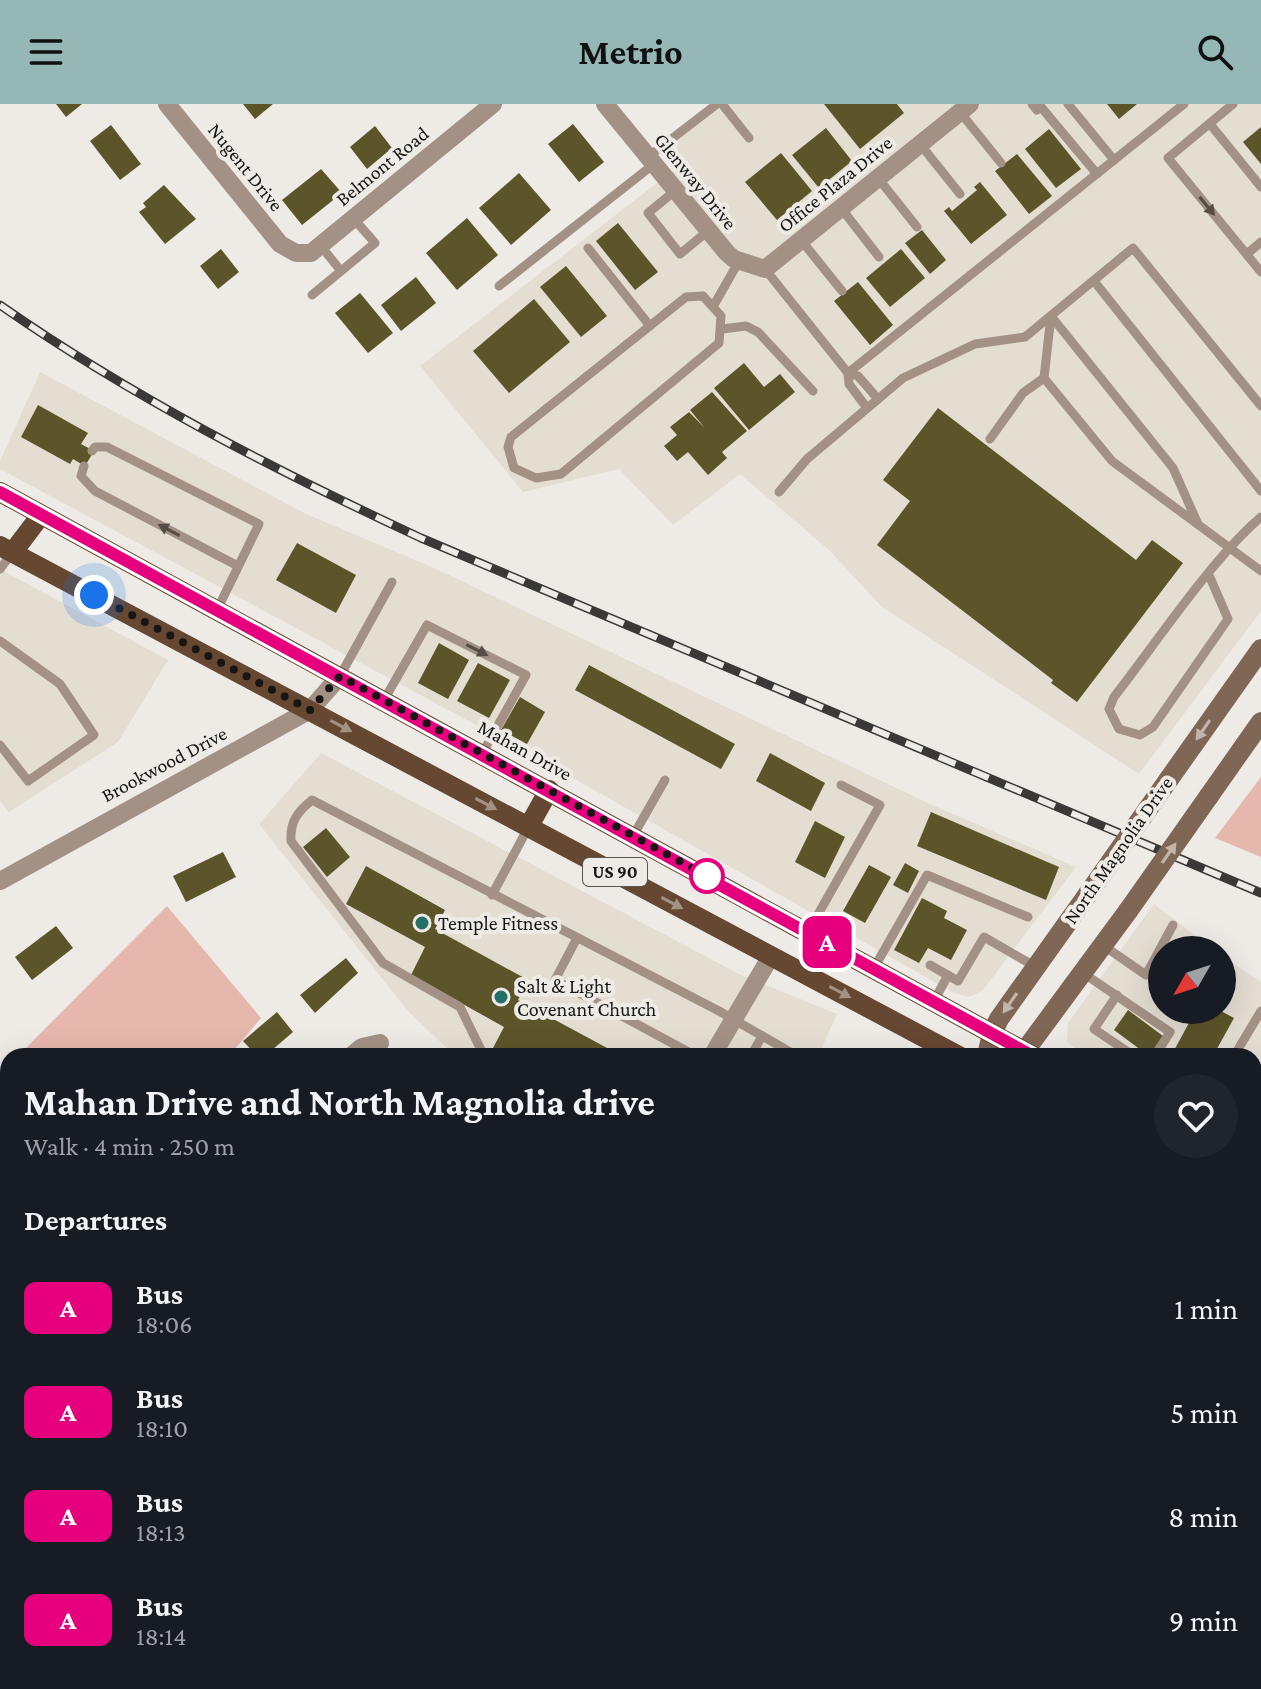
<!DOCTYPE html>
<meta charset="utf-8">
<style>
:root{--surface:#171b24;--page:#20242c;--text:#f1f3f6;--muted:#9ea1a6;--accent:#95b8b7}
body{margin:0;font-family:"Crimson Pro",serif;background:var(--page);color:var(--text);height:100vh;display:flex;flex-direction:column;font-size:30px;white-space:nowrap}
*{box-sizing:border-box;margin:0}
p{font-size:26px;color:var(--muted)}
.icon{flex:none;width:44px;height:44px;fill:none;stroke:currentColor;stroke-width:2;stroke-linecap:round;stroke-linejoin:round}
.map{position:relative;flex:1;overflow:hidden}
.sheet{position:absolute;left:0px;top:944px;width:1262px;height:642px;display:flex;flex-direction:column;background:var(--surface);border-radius:24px 24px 0 0;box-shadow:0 8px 32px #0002}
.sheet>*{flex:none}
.badge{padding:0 16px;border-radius:12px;font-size:28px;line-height:52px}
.needle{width:52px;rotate:231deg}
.tools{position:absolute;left:1148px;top:832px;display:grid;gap:16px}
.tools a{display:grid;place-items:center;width:88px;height:88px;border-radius:50%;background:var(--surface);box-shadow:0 8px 32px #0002;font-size:40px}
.you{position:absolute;width:40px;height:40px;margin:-20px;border:6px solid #fff;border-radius:50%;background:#1a73e8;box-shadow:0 0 0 12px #1a73e833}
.map>.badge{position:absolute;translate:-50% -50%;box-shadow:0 0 0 4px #fff}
h2{padding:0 24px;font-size:30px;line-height:72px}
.round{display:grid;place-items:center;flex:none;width:84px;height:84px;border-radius:42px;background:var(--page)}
.headline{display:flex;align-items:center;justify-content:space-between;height:136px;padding:0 24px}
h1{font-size:38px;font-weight:700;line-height:60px}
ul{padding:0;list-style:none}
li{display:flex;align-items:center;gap:24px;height:104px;padding:0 24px}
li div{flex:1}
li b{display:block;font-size:30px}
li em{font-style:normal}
li .badge{min-width:88px;font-weight:700;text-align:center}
header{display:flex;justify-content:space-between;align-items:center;height:104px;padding:0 24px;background:var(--accent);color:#111;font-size:36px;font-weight:700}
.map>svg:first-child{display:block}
</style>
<header><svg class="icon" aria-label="menu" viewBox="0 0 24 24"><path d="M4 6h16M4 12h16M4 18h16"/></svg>Metrio<svg class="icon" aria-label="search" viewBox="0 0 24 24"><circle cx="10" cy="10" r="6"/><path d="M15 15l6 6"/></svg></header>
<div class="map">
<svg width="1261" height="1585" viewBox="0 0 1261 1585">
<rect width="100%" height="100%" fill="#eeebe6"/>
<g fill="#e4ddd2">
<path d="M719,0h542v507l-122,163 -257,-167 -53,-57 -89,-76 -67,51 -54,-56 -96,23 -103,-126 255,-197 -14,-16z"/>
<path d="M40,268l266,142 126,53 498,237 146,63 -93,123 -14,7 -15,-4 -422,-238 -532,-286v-8z"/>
<path d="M0,465l168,91 -50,82 -109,70 -9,-11z"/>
<path d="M321,649l420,222 96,39 -19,42h-363l-47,-45 -149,-187z"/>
<path d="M1154,800l60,46h-52v60h60v-54l39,26v175l-7,-5v-96h-168l-19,-14 1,-19z"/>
<path d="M1254,1181l7,4v148l-7,-4z"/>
</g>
<g fill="#e6b7ac">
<path d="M1261,673v80l-46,-19z"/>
<path d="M167,802l94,112 -32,38h-211z"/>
<path d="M8,963v295l-8,-16v-271z"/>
</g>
<g fill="#5d552a">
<path d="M56,0h26l-16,13z"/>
<path d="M243,0h30l-18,15z"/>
<path d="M824,0h73l7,9 -44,36z"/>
<path d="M1107,0h30l-18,15z"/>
<path d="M573,20l31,38 -25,20 -31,-38z"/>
<path d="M111,21l30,39 -21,16 -30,-39z"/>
<path d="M375,22l17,22 -25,21 -17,-22z"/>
<path d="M1261,23v37l-18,-22z"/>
<path d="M826,24l26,33 -33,27 -27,-33z"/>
<path d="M1049,25l32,40 -25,19 -31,-39z"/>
<path d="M781,49l31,38 -35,29 -32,-38z"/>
<path d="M1017,50l35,42 -23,18 -34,-43z"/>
<path d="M321,65l21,24 -40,32 -20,-25z"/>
<path d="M519,69l32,37 -40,35 -32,-37z"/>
<path d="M980,78l27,33 -36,29 -27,-33 5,-4 3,4 25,-21 -3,-3z"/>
<path d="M164,81l32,34 -31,25 -26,-32 7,-5 -3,-4z"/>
<path d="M467,114l31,37 -41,35 -31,-37z"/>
<path d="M618,119l40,49 -23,18 -39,-49z"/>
<path d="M922,126l24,30 -16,14 -25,-31z"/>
<path d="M221,145l18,23 -21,17 -18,-23z"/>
<path d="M901,145l24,29 -35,29 -24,-29z"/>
<path d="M566,162l41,50 -26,21 -41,-50z"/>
<path d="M416,173l20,26 -35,28 -20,-26z"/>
<path d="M858,178l35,43 -23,20 -36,-44z"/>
<path d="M360,189l33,40 -25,20 -33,-40z"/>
<path d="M534,195l36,43 -61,51 -36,-42z"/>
<path d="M744,259l20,24 16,-13 15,18 -46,38 -35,-42z"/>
<path d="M712,288l35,39 -25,21 5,6 -19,17 -20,-23 -11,9 -13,-15 13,-11 -7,-8 19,-15 15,15 -14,-17z"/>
<path d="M38,301l50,28 -7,11 13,7 -9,15 -12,-7 -3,5 -49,-27z"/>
<path d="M938,304l198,152 16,-20 31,23 -106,139 -26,-19 2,-3 -176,-135 33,-44 -27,-21z"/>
<path d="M297,439l59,32 -20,38 -60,-33z"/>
<path d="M439,539l30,17 -21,39 -30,-16z"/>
<path d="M478,559l32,17 -21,38 -32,-17z"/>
<path d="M589,561l146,79 -14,25 -146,-79z"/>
<path d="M520,593l25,15 -18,32 -26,-14z"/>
<path d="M770,649l55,30 -14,28 -55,-30z"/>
<path d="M931,708l128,55 -13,33 -129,-54z"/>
<path d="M815,717l30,16 -20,41 -30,-16z"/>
<path d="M326,724l24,29 -23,20 -24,-30z"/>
<path d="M223,748l13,25 -50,25 -13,-26z"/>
<path d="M905,759l14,8 -11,22 -15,-8z"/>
<path d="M869,761l22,12 -26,46 -22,-12z"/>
<path d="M366,762l79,44 -10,19 93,51 -10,20 104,56h-115l-14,-8 11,-21 -93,-52 14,-28 -79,-43z"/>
<path d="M922,794l25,13 -3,7 23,12 -16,30 -23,-12 -9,15 -25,-13z"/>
<path d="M56,822l17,22 -41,32 -17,-23z"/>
<path d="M346,854l12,15 -43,40 -15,-18z"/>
<path d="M1128,906l35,26 -14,20 -35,-26z"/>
<path d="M1196,906h23l15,8 -21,38h-42z"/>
<path d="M277,908l16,20 -28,24h-8l-14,-15z"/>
<path d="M1254,1223l7,3 -2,33 -5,-2z"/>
<path d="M8,1288v29l-8,-13v-11z"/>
<path d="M75,1578h27l2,7h-27z"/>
<path d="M723,1578h35l3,4 -5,3h-44z"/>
<path d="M1007,1578h23l12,7h-39z"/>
</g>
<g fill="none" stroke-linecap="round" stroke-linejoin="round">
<g stroke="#a39185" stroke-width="9">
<path d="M722,0l27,34"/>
<path d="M1032,0l5,6 4,-3 56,67"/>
<path d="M1068,0l46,56"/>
<path d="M1233,0l-65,54 93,114"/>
<path d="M960,8l41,51"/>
<path d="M1210,20l51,63"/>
<path d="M920,40l40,50"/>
<path d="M648,53l69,-53"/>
<path d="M878,74l39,49"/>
<path d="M676,86l-28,23 32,41 28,-23"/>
<path d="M841,104l38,49"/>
<path d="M801,136l41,51"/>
<path d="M320,141l21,26"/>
<path d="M588,144l62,78"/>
<path d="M1247,150l14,-12"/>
<path d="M765,165l83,104 10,3 20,23"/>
<path d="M1094,177l167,210"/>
<path d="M499,182l155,-122"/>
<path d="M312,191l63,-52 -22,-25"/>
<path d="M703,192l18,20 -2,27 -158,131 -25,4 -22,-10 -6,-21 3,-10 175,-140z"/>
<path d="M714,201l25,-44"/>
<path d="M1051,212l-7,62 68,83 149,110"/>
<path d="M1051,212l122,152 25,56"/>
<path d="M722,225l24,-3 12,6 55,59"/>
<path d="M848,269l336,-269"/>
<path d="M848,269l1,11 18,24"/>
<path d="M990,335l33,-46 21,-15"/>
<path d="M92,347l3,-4h12l152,77 -41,84"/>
<path d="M84,362l-3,10 14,15 143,75"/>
<path d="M779,388l28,-33 96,-81 72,-34 50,-7 108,-89 128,158"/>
<path d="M0,465l12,-16"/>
<path d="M1209,471l19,44 -75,108 -13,8 -21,-6 -10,-20 5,-12c43,-55 96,-136 147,-180"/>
<path d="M0,537l60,43 34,51 -66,46 -28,-36"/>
<path d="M340,572l52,-94"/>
<path d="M384,596l43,-75 99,50 -44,79"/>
<path d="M633,732l32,-56"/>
<path d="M492,791l37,-69"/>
<path d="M808,828l72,-127 -39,-20"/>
<path d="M577,834l-22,42 141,76"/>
<path d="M1104,842l42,29 27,-50"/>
<path d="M930,861l28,16 26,-44 52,30"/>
<path d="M874,864l53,-93 101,42"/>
<path d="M1083,869l87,59 -15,24"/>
<path d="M1117,891l-23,34 40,27"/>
<path d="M934,897l14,-26"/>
<path d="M484,952l-24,-49 -77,-44 -92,-122c-1,-19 6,-29 21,-41l407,211 78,45"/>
<path d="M751,952l11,-20"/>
<path d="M1234,952l27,-45"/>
</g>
<g stroke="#a39185" stroke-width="18">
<path d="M167,0l113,140 16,9h15l182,-149"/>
<path d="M605,0l122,149 7,6 31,10 205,-165"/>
<path d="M0,777l310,-171 30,-34"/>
<path d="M351,952l11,-9 18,-4"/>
<path d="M712,952l59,-100"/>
<path d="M1254,1171l7,4"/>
<path d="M1254,1341l7,3"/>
<path d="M0,1575l3,10"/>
<path d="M1254,1577l7,4"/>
<path d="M924,1585l8,-7"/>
</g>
<g stroke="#806654" stroke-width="20">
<path d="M1169,675l92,-130"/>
<path d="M1209,692l52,-74"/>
<path d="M987,952l5,-23 7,-14 89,-125"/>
<path d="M1021,952l107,-145"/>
<path d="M386,1585l11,-7"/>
</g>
<g stroke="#664732" stroke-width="20">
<path d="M0,388l1033,564"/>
<path d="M0,442l959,510"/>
<path d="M13,448l28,-37"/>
<path d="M529,722l20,-36"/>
<path d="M1254,1072l7,4"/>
<path d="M1254,1111l7,4"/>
</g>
<defs>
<path id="rail" d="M0,201c132,92 275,165 421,233l840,355"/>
</defs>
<use href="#rail" stroke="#3b3937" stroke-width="9"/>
<use href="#rail" stroke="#eeebe6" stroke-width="6" stroke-dasharray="18" stroke-linecap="butt"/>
<g stroke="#806654" stroke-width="20">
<path d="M1088,790l81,-115"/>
<path d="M1128,807l81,-115"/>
</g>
</g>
<defs><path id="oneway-solid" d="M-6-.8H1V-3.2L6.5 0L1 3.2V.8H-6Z" transform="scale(2)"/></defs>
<g fill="#564d47">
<use href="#oneway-solid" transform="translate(1207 102) rotate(51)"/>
<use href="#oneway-solid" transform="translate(169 426) rotate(-152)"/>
<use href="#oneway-solid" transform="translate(477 546) rotate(27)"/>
</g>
<g fill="#a39183">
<use href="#oneway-solid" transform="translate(341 622) rotate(28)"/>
<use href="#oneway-solid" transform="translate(486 700) rotate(28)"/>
<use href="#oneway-solid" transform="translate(672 799) rotate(28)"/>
<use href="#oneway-solid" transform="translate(840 888) rotate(28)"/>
</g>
<g fill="#c2b6ac">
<use href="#oneway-solid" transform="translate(1203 626) rotate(125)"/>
<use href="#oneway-solid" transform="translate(1169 749) rotate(-55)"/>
<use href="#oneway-solid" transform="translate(1010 899) rotate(125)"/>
</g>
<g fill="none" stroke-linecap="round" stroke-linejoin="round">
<defs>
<path id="line" d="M0,388l1033,564"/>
</defs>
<use href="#line" stroke="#fff" stroke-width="18"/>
<use href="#line" stroke="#e6007e" stroke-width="12"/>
<path stroke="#171614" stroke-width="8" stroke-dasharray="0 14.4" d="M94,491l216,115 30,-34 367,200"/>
</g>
<circle fill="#fff" stroke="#e6007e" stroke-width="4" cx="707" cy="772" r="16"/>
<g fill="#256f69" stroke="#eeebe6" stroke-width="3">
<circle cx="422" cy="819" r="8"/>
<circle cx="501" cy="893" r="8"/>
</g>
<g text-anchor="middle" stroke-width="8" stroke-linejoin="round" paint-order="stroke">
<rect fill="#eeebe6" stroke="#585653" stroke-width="2" x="583" y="754" width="64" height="28" rx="6"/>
<g font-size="18" font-weight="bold" fill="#171614">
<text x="615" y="774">US 90</text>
</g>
<g font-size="20" fill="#171614" stroke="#eeebe6">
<text transform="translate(382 62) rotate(-39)" y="7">Belmont Road</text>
<text transform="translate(246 63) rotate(51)" y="7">Nugent Drive</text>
<text transform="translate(696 77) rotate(51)" y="7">Glenway Drive</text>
<text transform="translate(835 80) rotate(-39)" y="7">Office Plaza Drive</text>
<text transform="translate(525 646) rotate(29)" y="7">Mahan Drive</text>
<text transform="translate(164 660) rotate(-28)" y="7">Brookwood Drive</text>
<text transform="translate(1118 746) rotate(-55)" y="7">North Magnolia Drive</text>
</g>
<g font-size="20" fill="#171614" stroke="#eeebe6" text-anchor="start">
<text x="438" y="826">Temple Fitness</text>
<text x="517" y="889">Salt &amp; Light<tspan x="517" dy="23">Covenant Church</tspan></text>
</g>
</g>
</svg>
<div class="tools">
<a><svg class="needle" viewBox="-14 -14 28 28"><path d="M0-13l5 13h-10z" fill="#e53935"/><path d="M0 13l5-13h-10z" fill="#9ea1a6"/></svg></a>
</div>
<div class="you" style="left:94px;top:491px"></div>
<b class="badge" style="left:827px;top:838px;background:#e6007e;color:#fff">A</b>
<section class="sheet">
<div class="headline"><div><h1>Mahan Drive and North Magnolia drive</h1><p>Walk · 4 min · 250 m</p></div><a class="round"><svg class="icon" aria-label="heart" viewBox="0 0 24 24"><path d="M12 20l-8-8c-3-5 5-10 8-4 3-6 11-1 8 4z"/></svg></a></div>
<h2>Departures</h2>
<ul>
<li><span class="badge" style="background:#e6007e;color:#fff">A</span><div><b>Bus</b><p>18:06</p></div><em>1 min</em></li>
<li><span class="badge" style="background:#e6007e;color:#fff">A</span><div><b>Bus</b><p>18:10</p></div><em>5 min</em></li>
<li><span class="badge" style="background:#e6007e;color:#fff">A</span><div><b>Bus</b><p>18:13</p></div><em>8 min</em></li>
<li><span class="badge" style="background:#e6007e;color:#fff">A</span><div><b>Bus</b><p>18:14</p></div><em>9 min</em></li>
</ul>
</section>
</div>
